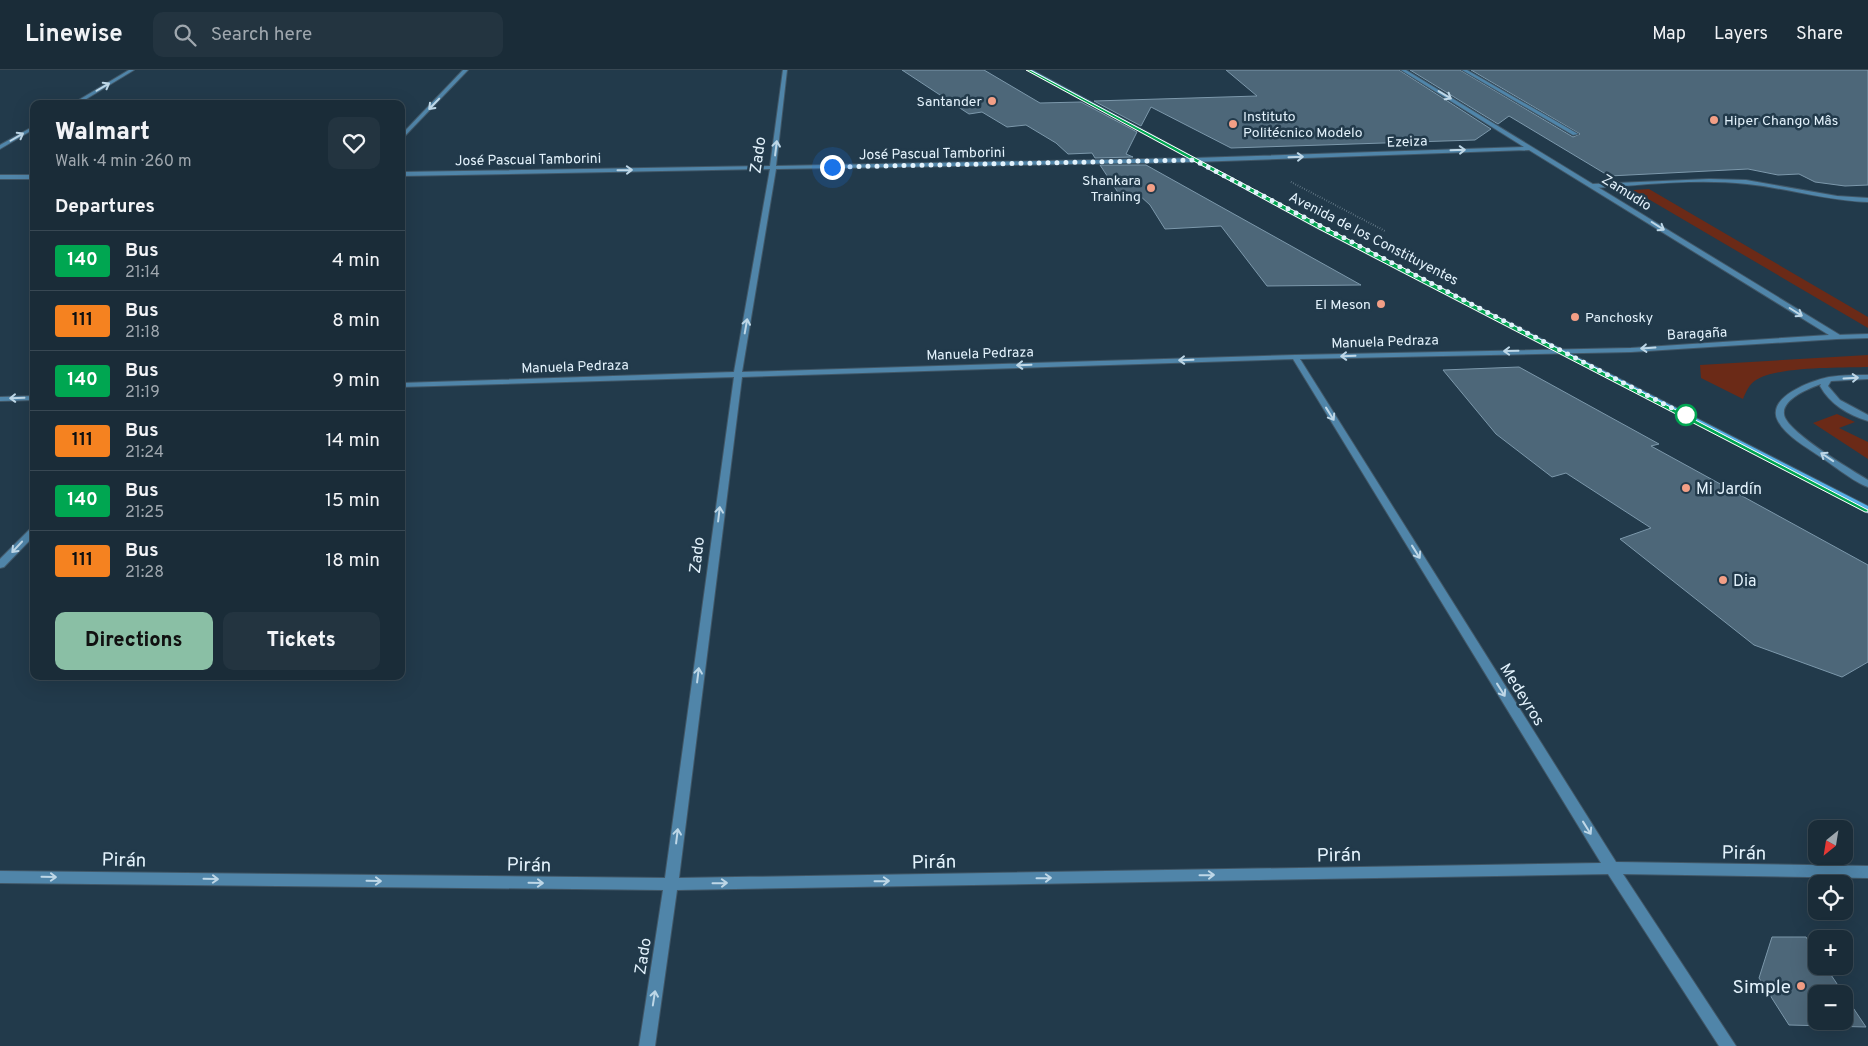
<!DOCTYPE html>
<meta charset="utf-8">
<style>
:root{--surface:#1a2c38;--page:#233440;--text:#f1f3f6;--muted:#9fa7ae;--line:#384853;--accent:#8abfa5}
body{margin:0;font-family:Overpass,sans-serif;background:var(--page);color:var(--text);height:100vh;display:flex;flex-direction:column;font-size:19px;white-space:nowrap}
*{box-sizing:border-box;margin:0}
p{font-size:16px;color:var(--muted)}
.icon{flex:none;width:28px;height:28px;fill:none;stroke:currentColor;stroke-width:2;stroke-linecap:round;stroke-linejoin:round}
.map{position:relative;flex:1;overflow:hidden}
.panel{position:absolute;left:30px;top:30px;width:375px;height:580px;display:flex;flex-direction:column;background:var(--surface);border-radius:10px;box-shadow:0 5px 20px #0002,0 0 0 1px var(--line)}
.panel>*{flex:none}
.badge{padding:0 10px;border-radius:4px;font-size:18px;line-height:32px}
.needle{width:32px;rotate:210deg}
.buttons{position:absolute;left:1808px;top:750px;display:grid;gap:10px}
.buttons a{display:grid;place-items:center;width:45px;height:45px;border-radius:10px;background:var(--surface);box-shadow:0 5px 20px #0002,0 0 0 1px var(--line);font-size:25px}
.you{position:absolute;width:25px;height:25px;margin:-12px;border:4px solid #fff;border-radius:50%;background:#1a73e8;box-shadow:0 0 0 8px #1a73e833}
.map>.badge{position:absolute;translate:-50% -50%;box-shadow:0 0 0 2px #fff}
h2{padding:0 25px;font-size:19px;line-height:45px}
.round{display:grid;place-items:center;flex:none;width:52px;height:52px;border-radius:10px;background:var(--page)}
.headline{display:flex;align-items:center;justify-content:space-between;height:85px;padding:0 25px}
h1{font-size:24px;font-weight:800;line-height:38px}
.action{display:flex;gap:10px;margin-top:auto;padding:10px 25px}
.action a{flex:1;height:58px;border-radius:10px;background:var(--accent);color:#111;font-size:20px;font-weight:800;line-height:58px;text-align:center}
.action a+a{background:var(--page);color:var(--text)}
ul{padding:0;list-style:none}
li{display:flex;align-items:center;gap:15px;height:60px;padding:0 25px;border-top:1px solid var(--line)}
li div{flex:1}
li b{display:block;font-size:19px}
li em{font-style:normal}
li .badge{min-width:55px;font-weight:700;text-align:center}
header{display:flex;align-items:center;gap:30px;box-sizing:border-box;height:70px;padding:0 25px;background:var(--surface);border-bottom:1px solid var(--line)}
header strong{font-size:24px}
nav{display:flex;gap:28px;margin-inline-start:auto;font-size:18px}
.search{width:350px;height:45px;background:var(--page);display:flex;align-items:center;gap:12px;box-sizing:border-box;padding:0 18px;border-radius:10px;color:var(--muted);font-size:19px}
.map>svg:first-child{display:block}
</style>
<header>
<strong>Linewise</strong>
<div class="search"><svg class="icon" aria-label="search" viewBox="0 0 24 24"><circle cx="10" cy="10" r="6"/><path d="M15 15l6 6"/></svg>Search here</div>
<nav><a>Map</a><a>Layers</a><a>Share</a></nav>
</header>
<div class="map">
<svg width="1868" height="976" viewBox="0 0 1868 976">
<rect width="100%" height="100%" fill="#223a4b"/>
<g fill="#6b2a17">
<path d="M1649,119l219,128v11l-235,-138z"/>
<path d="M1868,285v12c-27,1 -90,-1 -112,13 -7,4 -10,12 -13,19l-42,-21 -1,-13z"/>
<path d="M1837,344l18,8 -16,6 29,14v17l-55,-36z"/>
</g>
<g fill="#4d6779" stroke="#7c98ab" fill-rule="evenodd">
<path d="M902,0h82l56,33 41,-1 56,30 -11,22 7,3 -38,1 -3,-5 -24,1 -12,-11 -30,-18 -19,2 -25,-15 -13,2z"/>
<path d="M1226,0h173l92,59 -16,11 -244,8 -80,-41 -10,19 -47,-25 163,-5z"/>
<path d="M1410,0h50l113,67 7,-3 -109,-64h397v115l-23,1 -30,-4 -16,-8 -21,1 -30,-6 -139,7 -100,-60 -11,8z"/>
<path d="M1100,95h46l215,120 -94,1 -46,-60 -56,3 -15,-24 -12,-11h-19z"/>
<path d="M1519,297l140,77 -8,2 217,119v97l-26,15 -88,-32 -134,-106 31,-11 -85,-55 -14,4 -56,-43 -53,-64z"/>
<path d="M1772,867h34l10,16v13h9l41,61 -77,-2 -30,-47zM1816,924h28v27h-28z"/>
</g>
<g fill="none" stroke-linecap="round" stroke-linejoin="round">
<defs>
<g id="lane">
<path d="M1462,0h5l111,64 -5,1z"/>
<path d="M1709,109l37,1 91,16 31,2v4c-41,-1 -81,-14 -121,-18 -51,-6 -103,1 -154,4l-3,-2 3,-2z"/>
<path d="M1868,264v4l-31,1 -4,-2 4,-2z"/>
<path d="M1868,305v4l-37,2 -3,5 12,14 28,15v6c-20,-6 -38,-17 -48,-35l1,-2c-11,4 -39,15 -37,30 1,17 68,56 84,66v7c-13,-4 -36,-23 -49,-31 -13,-9 -33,-20 -41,-35 -13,-24 35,-41 51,-44 13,-2 26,-2 39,-2z"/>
</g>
<g id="street">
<path d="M129,0h5l-56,34h-6z"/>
<path d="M463,0h5l-67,70v-5z"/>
<path d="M783,0h4l-11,96 418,-8 330,-11 -123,-77h5l434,265 1,2 -4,2 -206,13 -331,7 316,503 252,4v12l-245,-4 113,172h-17l-111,-172 -931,16 -22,156h-16l24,-156 -663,-7v-12l665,7 69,-501 -333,10v-4l333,-11 36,-203 -369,7v-4l369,-6zM1529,80l300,185 -198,13 -336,7 -553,17 34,-203 418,-7zM1293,289l308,504 -922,15 63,-501z"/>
<path d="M34,56v3l-34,20v-4z"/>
<rect x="0" y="105" width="34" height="4"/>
<path d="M34,326v4l-34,1v-4z"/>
<path d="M34,457v9l-30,31 -4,1v-9l31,-31z"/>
</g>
<path id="secondary" d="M1027,0h5l289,156 547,280v7l-551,-285z"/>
</defs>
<use href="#lane" stroke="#415767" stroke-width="2"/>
<use href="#street" stroke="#415767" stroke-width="2"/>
<use href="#secondary" stroke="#415767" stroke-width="2"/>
<path stroke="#8599a6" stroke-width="2" stroke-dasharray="0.5 2" stroke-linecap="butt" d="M1291,112l94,49"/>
<use href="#lane" fill="#5085a9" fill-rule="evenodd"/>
<use href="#street" fill="#5085a9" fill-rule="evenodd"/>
<use href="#secondary" fill="#57b0e9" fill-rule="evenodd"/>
</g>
<defs><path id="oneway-shaft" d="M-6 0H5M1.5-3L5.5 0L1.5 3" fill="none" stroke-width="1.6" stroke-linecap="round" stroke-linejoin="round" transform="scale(1.25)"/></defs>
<g stroke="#bed7e7">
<use href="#oneway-shaft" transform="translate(103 17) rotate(-30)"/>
<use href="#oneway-shaft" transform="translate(1445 25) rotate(31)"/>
<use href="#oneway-shaft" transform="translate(434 34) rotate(134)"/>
<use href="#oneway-shaft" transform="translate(17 67) rotate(-30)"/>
<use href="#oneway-shaft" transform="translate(776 78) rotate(-83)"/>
<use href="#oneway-shaft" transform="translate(1458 80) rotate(-2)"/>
<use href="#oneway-shaft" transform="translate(1296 87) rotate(-2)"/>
<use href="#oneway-shaft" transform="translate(625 100) rotate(-1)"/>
<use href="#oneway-shaft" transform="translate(1658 156) rotate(32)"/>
<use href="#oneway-shaft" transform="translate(1796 242) rotate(32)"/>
<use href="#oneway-shaft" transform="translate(746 256) rotate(-80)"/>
<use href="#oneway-shaft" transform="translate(1648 278) rotate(176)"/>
<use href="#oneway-shaft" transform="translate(1511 281) rotate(179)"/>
<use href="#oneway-shaft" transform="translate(1348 286) rotate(178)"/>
<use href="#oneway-shaft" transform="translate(1186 290) rotate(178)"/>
<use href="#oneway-shaft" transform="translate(1024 295) rotate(178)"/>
<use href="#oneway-shaft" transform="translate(1851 308) rotate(-3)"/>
<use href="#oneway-shaft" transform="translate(17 328) rotate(178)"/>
<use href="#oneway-shaft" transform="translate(1330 344) rotate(58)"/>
<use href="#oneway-shaft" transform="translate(1827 387) rotate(-146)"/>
<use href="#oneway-shaft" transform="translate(719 444) rotate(-83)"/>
<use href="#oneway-shaft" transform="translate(17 477) rotate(133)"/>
<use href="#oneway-shaft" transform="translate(1416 482) rotate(58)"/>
<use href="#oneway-shaft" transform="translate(698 605) rotate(-83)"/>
<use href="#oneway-shaft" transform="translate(1501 620) rotate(58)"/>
<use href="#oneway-shaft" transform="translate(1587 758) rotate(58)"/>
<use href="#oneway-shaft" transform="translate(677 766) rotate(-83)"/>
<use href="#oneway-shaft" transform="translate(1207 805) rotate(-1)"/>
<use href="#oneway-shaft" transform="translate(49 807) rotate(1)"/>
<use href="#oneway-shaft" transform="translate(1044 808) rotate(-1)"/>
<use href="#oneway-shaft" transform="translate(211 809) rotate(1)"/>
<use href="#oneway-shaft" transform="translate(374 811) rotate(1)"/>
<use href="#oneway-shaft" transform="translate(882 811) rotate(-1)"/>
<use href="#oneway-shaft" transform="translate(536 813) rotate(1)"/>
<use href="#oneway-shaft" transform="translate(720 813) rotate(-1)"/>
<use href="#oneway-shaft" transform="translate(654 928) rotate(-81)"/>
</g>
<path fill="#00a651" stroke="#fff" d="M1026,0h4l291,155 547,285v2h-3l-548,-284z"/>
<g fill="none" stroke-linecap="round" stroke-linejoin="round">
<path stroke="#e3f2fc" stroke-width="5" stroke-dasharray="0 9" d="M832,97l362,-7 497,258 -5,-3"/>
</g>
<g fill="#f39f86" stroke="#223a4b" stroke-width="2">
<circle cx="992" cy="31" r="5"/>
<circle cx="1714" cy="50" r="5"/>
<circle cx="1233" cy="54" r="5"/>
<circle cx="1151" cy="118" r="5"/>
<circle cx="1381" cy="234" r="5"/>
<circle cx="1575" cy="247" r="5"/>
<circle cx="1686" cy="418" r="5"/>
<circle cx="1723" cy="510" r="5"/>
<circle cx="1801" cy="916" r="5"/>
</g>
<circle fill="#fff" stroke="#00a651" stroke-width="2.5" cx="1686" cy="345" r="10"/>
<g text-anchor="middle" stroke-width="5" stroke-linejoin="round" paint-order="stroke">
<g font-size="14" fill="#e3f2fc" stroke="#223a4b" text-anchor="end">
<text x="982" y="36">Santander</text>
<text x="1243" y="51" text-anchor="start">Instituto<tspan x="1243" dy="16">Politécnico Modelo</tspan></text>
<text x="1724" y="55" text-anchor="start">Hiper Chango Mâs</text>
<text x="1141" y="115">Shankara<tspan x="1141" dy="16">Training</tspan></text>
<text x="1371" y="239">El Meson</text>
<text x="1585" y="252" text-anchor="start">Panchosky</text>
</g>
<g font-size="14" fill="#e3f2fc" stroke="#223a4b">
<text transform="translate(1407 71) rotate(-2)" y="5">Ezeiza</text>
<text transform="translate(932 83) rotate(-1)" y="5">José Pascual Tamborini</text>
<text transform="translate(528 89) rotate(-1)" y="5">José Pascual Tamborini</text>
<text transform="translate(1627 122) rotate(32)" y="5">Zamudio</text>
<text transform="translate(1374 168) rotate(27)" y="5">Avenida de los Constituyentes</text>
<text transform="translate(1697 263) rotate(-3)" y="5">Baragaña</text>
<text transform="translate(1385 271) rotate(-2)" y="5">Manuela Pedraza</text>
<text transform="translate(980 283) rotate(-2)" y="5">Manuela Pedraza</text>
<text transform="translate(575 296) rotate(-2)" y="5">Manuela Pedraza</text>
</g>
<g font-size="16" fill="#e3f2fc" stroke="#223a4b">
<text transform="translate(757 85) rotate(-82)" y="6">Zado</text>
<text transform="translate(696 485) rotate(-83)" y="6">Zado</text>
<text transform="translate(1523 624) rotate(58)" y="6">Medeyros</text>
<text transform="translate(642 886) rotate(-81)" y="6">Zado</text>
</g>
<g font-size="16" fill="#e3f2fc" stroke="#223a4b" text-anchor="start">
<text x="1696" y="424">Mi Jardín</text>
<text x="1733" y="516">Dia</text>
</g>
<g font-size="19" fill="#e3f2fc" stroke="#223a4b">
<text transform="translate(1744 782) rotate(1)" y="7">Pirán</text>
<text transform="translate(1339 784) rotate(-1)" y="7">Pirán</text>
<text transform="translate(124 789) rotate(1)" y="7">Pirán</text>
<text transform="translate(934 791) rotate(-1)" y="7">Pirán</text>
<text transform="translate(529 794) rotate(1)" y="7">Pirán</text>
</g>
<g font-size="19" fill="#e3f2fc" stroke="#223a4b" text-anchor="end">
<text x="1791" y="923">Simple</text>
</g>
</g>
</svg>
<div class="buttons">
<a><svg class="needle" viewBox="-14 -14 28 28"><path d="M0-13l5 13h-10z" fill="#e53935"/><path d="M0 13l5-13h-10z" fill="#9fa7ae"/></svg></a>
<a><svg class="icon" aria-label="locate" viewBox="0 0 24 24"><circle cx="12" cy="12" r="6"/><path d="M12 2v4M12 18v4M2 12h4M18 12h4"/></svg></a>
<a>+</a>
<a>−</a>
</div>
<div class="you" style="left:832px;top:97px"></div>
<section class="panel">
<div class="headline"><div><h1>Walmart</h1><p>Walk · 4 min · 260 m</p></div><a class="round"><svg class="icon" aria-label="heart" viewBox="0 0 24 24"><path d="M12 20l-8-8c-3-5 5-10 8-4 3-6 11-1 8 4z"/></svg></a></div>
<h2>Departures</h2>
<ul>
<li><span class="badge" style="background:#00a651;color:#fff">140</span><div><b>Bus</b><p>21:14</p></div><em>4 min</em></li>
<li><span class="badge" style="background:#f58220;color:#111">111</span><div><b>Bus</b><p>21:18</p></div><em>8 min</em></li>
<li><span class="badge" style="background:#00a651;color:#fff">140</span><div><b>Bus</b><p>21:19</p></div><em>9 min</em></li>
<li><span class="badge" style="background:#f58220;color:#111">111</span><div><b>Bus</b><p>21:24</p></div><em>14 min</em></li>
<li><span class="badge" style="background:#00a651;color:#fff">140</span><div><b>Bus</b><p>21:25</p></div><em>15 min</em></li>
<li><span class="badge" style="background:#f58220;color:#111">111</span><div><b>Bus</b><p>21:28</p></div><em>18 min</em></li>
</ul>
<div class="action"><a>Directions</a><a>Tickets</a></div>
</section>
</div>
